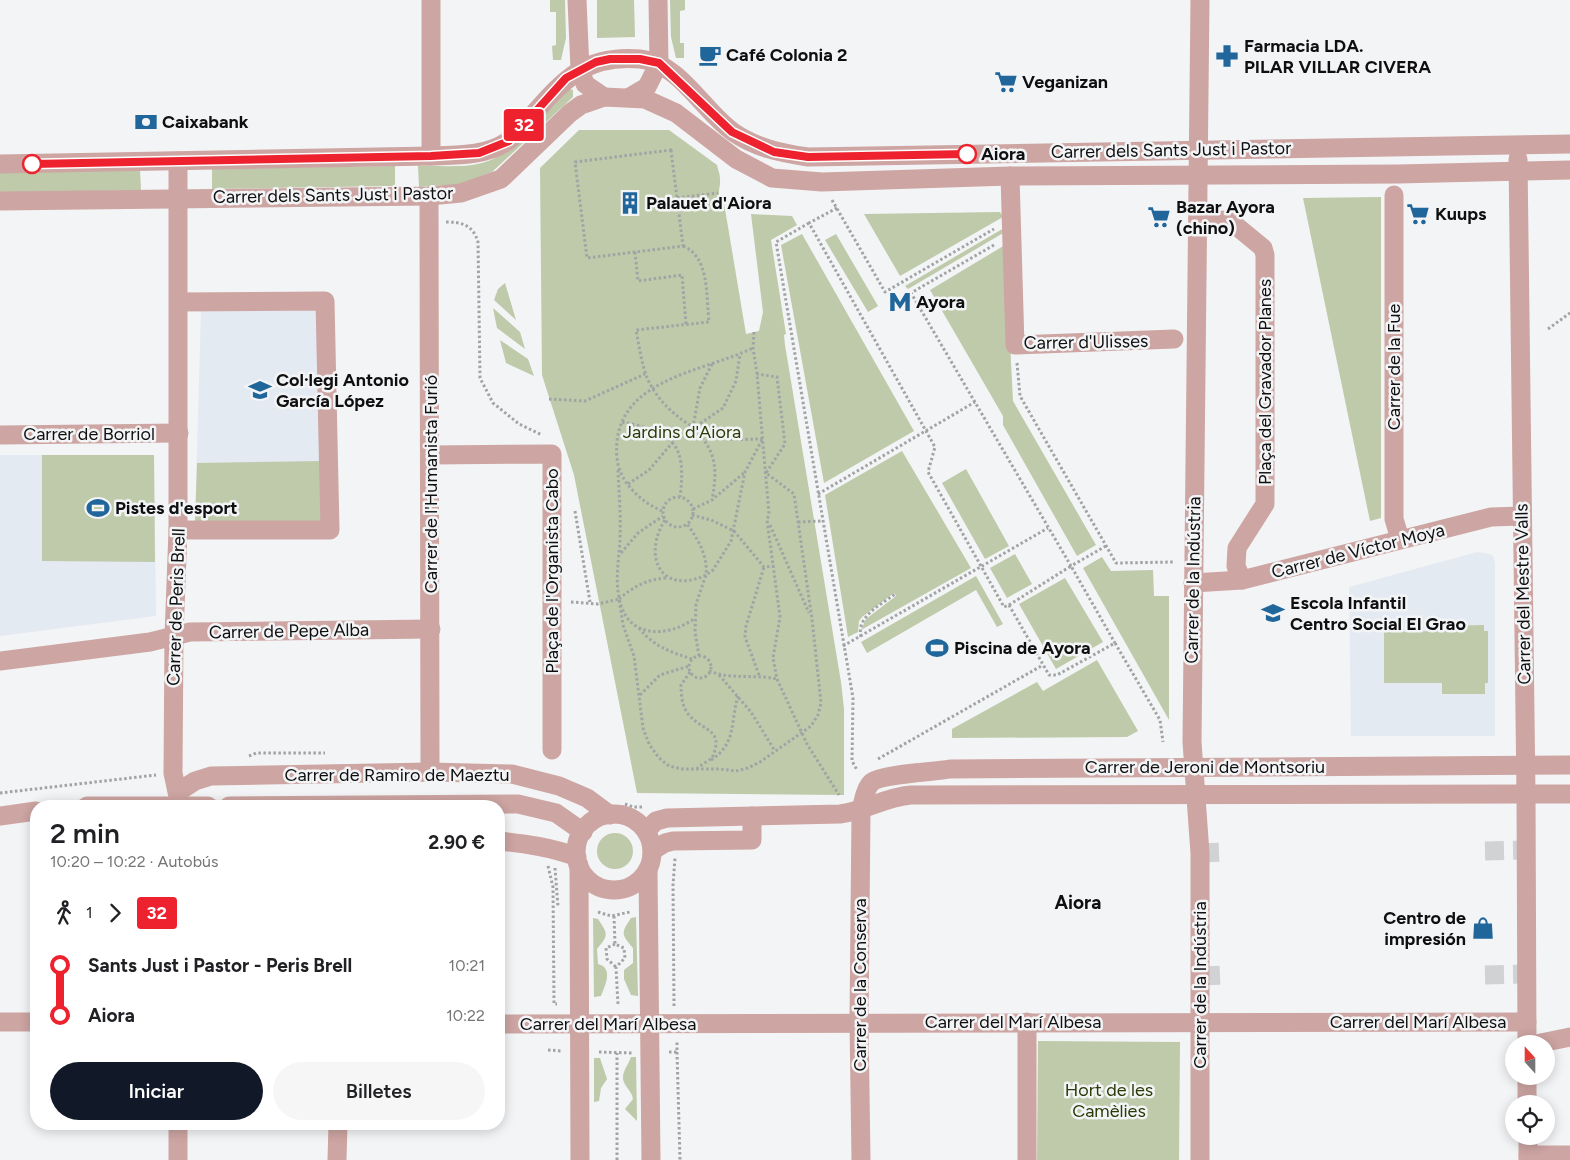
<!DOCTYPE html>
<html lang="es">
<meta charset="utf-8">
<style>
:root{--surface:#fff;--page:#f6f6f6;--text:#202124;--muted:#757577;--accent:#111827}
body{margin:0;font-family:Figtree,sans-serif;background:var(--page);color:var(--text);height:100vh;display:flex;flex-direction:column;font-size:19px;white-space:nowrap}
*{box-sizing:border-box;margin:0}
p{font-size:16px;color:var(--muted)}
.icon{flex:none;width:28px;height:28px;fill:none;stroke:currentColor;stroke-width:2;stroke-linecap:round;stroke-linejoin:round}
.map{position:relative;flex:1;overflow:hidden}
.drawer{position:absolute;left:30px;top:800px;width:475px;height:330px;display:flex;flex-direction:column;background:var(--surface);border-radius:20px;box-shadow:0 2px 12px #0003}
.drawer>*{flex:none}
.badge{padding:0 10px;border-radius:4px;font-size:18px;line-height:32px}
.needle{width:32px;rotate:339deg}
.fabs{position:absolute;left:1505px;top:1035px;display:grid;gap:10px}
.fabs a{display:grid;place-items:center;width:50px;height:50px;border-radius:50%;background:var(--surface);box-shadow:0 2px 12px #0003;font-size:25px}
.map>.badge{position:absolute;translate:-50% -50%;box-shadow:0 0 0 2px #fff}
.legs{display:flex;align-items:center;gap:8px;height:55px;padding:0 20px;font-size:16px}
.legs p{margin-inline-start:auto}
.head{display:flex;align-items:center;justify-content:space-between;height:85px;padding:0 20px}
h1{font-size:28px;font-weight:600;line-height:38px}
.primary-button{display:flex;gap:10px;margin-top:auto;padding:10px 20px}
.primary-button a{flex:1;height:58px;border-radius:30px;background:var(--accent);color:#fff;font-size:20px;font-weight:600;line-height:58px;text-align:center}
.primary-button a+a{background:var(--page);color:var(--text)}
ul{padding:0 20px;list-style:none}
li{display:flex;align-items:center;gap:18px;height:50px;font-size:19px}
li i{display:grid;place-items:center;width:8px;height:100%;margin:0 6px;background:currentColor}
li i::after{content:'';width:12px;height:12px;margin:-6px;border:4px solid;border-radius:50%;background:var(--surface)}
li p{margin-inline-start:auto}
li:first-child i{background:linear-gradient(#0000 50%,currentColor 0)}
li:last-child i{background:linear-gradient(currentColor 50%,#0000 0)}
.map>svg:first-child{display:block}
</style>
<div class="map">
<svg width="1570" height="1160" viewBox="0 0 1570 1160">
<rect width="100%" height="100%" fill="#f3f4f6"/>
<g fill="#e4eaf2">
<path d="M319,308l4,215h-128l6,-214z"/>
<path d="M0,455h154l2,161 -156,20z"/>
<path d="M1477,552l13,2 3,2 2,7v173h-144l-2,-149z"/>
</g>
<g fill="#becaaa">
<path d="M550,0h15l1,38 -5,22h-8l-1,-14 4,-1v-33h-6z"/>
<path d="M597,0h37l1,37 -38,1z"/>
<path d="M670,0h15v10l-5,1v32h4v15h-8l-5,-21z"/>
<path d="M569,89l4,1v7l-81,75 -29,12 -44,3 -1,-21c22,-1 50,3 70,-5 26,-8 61,-52 81,-72z"/>
<path d="M579,130h90l48,35c1,5 3,9 3,14 1,10 -5,15 4,24l22,131 13,-3 4,-19 -12,-98 41,2 5,9 -26,15 15,94 -2,1 1,10 56,337 3,27v86l-207,-2 -63,-318 -32,-100 -2,-207z"/>
<path d="M395,166v20l-183,3v-20z"/>
<path d="M140,170l1,20 -141,3v-20z"/>
<path d="M1381,197v321l-11,3 -67,-323z"/>
<path d="M1000,212l3,5 -103,59 -36,-62z"/>
<path d="M1004,228l1,4 -97,57 -3,-3z"/>
<path d="M802,234l112,197 -90,52 -43,-238z"/>
<path d="M836,234l42,72 -10,6 -43,-72z"/>
<path d="M1005,245l8,156 83,144 -19,11 -74,-131v-9l-73,-126z"/>
<path d="M505,283l11,37 -22,-20 4,-11z"/>
<path d="M493,308l27,24 5,17 -28,-21z"/>
<path d="M500,340l28,19 6,17 -28,-13z"/>
<path d="M902,451l69,117 -110,62 5,-11 30,-23 -2,-3 -32,24 -3,4 -1,11 -10,5 -23,-142z"/>
<path d="M42,455h112l1,107 -113,-1z"/>
<path d="M322,461l1,62h-128l2,-60z"/>
<path d="M966,469l43,77 -24,13 -43,-76z"/>
<path d="M1015,554l17,30 -25,14 -17,-30z"/>
<path d="M1102,557l9,14 42,-1 1,26h15v124l-86,-152z"/>
<path d="M976,576l27,48 -6,3 -21,-37 -109,63 -6,-11z"/>
<path d="M1065,578l38,64 -47,27 -37,-65z"/>
<path d="M1484,625v6h4v52h-3v11h-43v-11h-58v-51l58,-1v-5z"/>
<path d="M1097,660l41,71 -11,6 -175,1v-9l85,-47 6,9z"/>
<circle cx="615" cy="851" r="18"/>
<path d="M636,917l2,79 -7,-1 -7,-16v-9l9,-7v-15c-12,-14 -12,-15 -2,-30z"/>
<path d="M593,918l5,1c10,15 11,16 -1,30l1,15c16,4 7,22 3,32l-7,1z"/>
<path d="M1038,1041l142,1 -1,118h-142z"/>
<path d="M631,1057h5l1,64 -12,-12 8,-10c-1,-9 -11,-14 -10,-22 0,-6 6,-14 8,-20z"/>
<path d="M594,1058h6l7,21 -6,9 -2,13 -5,1z"/>
</g>
<g fill="none" stroke-linecap="round" stroke-linejoin="round">
<g stroke="#d1d2d4" stroke-width="19" stroke-dasharray="19 9" stroke-linecap="butt">
<path d="M1485,851l41,-1"/>
<path d="M1200,853l27,-1"/>
<path d="M1485,975l42,-1"/>
<path d="M1201,976l26,-1"/>
</g>
<g stroke="#a2a3a5" stroke-width="3" stroke-dasharray="2.5 2.5" stroke-linecap="butt">
<path d="M671,150l12,96 -96,12 -12,-96z"/>
<path d="M677,198l41,-5"/>
<path d="M832,200l53,92 109,-63"/>
<path d="M837,208l-28,15 126,224 -7,25 76,135 5,-2 40,70h8l58,-32 45,77 3,22"/>
<path d="M446,222c16,0 27,3 32,20l2,136 13,25 26,21 23,11"/>
<path d="M809,223l-33,19 77,456 -1,63 5,9"/>
<path d="M994,245l-83,48 160,273 35,-20"/>
<path d="M683,246c27,11 23,51 26,76l-73,8c3,15 5,31 10,45 10,27 39,52 67,61 15,5 34,3 50,3"/>
<path d="M635,252l3,29 44,-6 4,49"/>
<path d="M1548,329l22,-16"/>
<path d="M754,332l-1,16 4,26 12,140 -2,6 13,97 -7,41 4,21 30,65 32,51"/>
<path d="M1017,363l3,33 96,167 58,-1"/>
<path d="M712,364l-12,24 -7,39c23,24 25,40 19,73"/>
<path d="M549,399l36,2 60,-27"/>
<path d="M622,422c51,10 65,21 58,75"/>
<path d="M618,470c1,23 3,46 2,70 -1,19 -5,39 -1,57 7,42 47,41 75,22"/>
<path d="M628,484l21,-14 24,-28 50,-34 13,-27 4,-27"/>
<path d="M818,494l157,-92"/>
<circle cx="678" cy="512" r="15"/>
<path d="M693,509l19,-9 32,-27"/>
<path d="M575,511l15,91"/>
<path d="M662,511c-21,-9 -43,-29 -45,-53 -7,-79 84,-85 136,-110"/>
<path d="M692,515l19,5 23,11 30,36 10,-1"/>
<path d="M665,520c-23,36 -4,76 41,55 2,-19 -8,-36 -19,-51"/>
<path d="M798,522l24,-1"/>
<path d="M770,525l39,88"/>
<path d="M621,553l17,-20 25,-17"/>
<path d="M619,599c15,-13 29,-20 48,-21"/>
<path d="M571,602l27,2 21,-5 4,26 11,31 9,72 6,16 10,14 10,8 13,3h38l16,2 12,-3 12,-6 51,-36 7,-11 3,-12 -9,-84 -18,-125 -28,-21 19,-29 -8,-67 -20,-3"/>
<path d="M1009,605l62,-39 44,77"/>
<path d="M639,628c14,18 31,24 53,31"/>
<path d="M861,637c-5,-21 20,-32 34,-43"/>
<path d="M843,646l205,-118"/>
<path d="M699,656l-4,-24 1,-28 10,-29 7,-5 18,-29 14,-69 17,-32"/>
<circle cx="700" cy="667" r="11"/>
<path d="M709,671c23,9 45,3 68,8"/>
<path d="M690,672l-9,13c0,10 1,22 8,30 15,17 36,14 23,43l-15,10"/>
<path d="M719,675l32,37 24,39"/>
<path d="M759,675l-14,-38 1,-11 18,-59"/>
<path d="M640,695l20,-20 29,-9"/>
<path d="M249,756l7,-3h69"/>
<path d="M878,759l165,-94"/>
<path d="M711,760c26,-17 19,-37 27,-64"/>
<path d="M0,793l156,-18"/>
<path d="M625,804l8,3h10"/>
<path d="M548,866l5,21 1,117h3"/>
<path d="M555,868l3,39"/>
<path d="M598,912l13,4 19,-4"/>
<path d="M614,916l1,28 9,4 1,10 -9,9 2,37"/>
<path d="M615,944l-9,4 1,11 9,8"/>
<path d="M674,1006l-1,-121 2,-27"/>
<path d="M548,1050l14,1"/>
<path d="M599,1052l33,1"/>
<path d="M669,1052h8v-10"/>
<path d="M677,1052l3,108"/>
<path d="M617,1160v-107"/>
</g>
<g stroke="#cda5a2" stroke-width="19">
<path d="M431,0v156"/>
<path d="M577,0l3,69 5,15 19,13"/>
<path d="M630,97l17,-10 12,-24 -1,-63"/>
<path d="M1518,159l8,636 1,249"/>
<path d="M178,161v369l-4,106 -1,137 7,33"/>
<path d="M0,164l431,-8c26,-1 55,0 77,-15 8,-5 15,-16 21,-22 34,-38 55,-65 111,-60 40,4 62,51 93,73 23,16 48,21 75,25l762,-13"/>
<path d="M1010,176l5,169 159,-6"/>
<path d="M1394,195v324l6,20"/>
<path d="M429,196l1,576"/>
<path d="M0,201l429,-5 32,-3 40,-14 69,-66 11,-8 23,-8 41,2 31,14 60,46 36,19 50,4 188,-6 388,-2 172,-4"/>
<path d="M1199,221l30,-1 34,28 2,7v249l-28,44 -1,18 6,14"/>
<path d="M0,435l179,-2"/>
<path d="M431,455l121,-1v296"/>
<path d="M178,530h152l-5,-229 -146,1"/>
<path d="M1193,583l49,-3 249,-63 31,-1"/>
<path d="M0,661l150,-19 40,-10 241,-3"/>
<path d="M178,792l17,-11 16,-5 219,-4 82,2 47,12 28,12 23,17"/>
<path d="M87,806h121"/>
<path d="M229,806l289,-2 38,9 27,19"/>
<circle cx="614" cy="852" r="38"/>
<path d="M0,816l36,-5"/>
<path d="M646,831l10,-10 11,-3 173,-4c25,-3 45,-17 71,-19l659,-1"/>
<path d="M499,841c27,3 52,6 78,16"/>
<path d="M652,851l13,-8 8,-2 79,-1v-24"/>
<path d="M579,865l1,295"/>
<path d="M648,871l3,289"/>
<path d="M0,1022h36"/>
<path d="M499,1024l1028,-2"/>
<path d="M1536,1044l34,-7"/>
<path d="M1527,1076v28"/>
<path d="M178,1124v36"/>
<path d="M1528,1136v24"/>
<path d="M1528,1155h42"/>
<path d="M337,1160l1,-36"/>
<path d="M861,1160l-2,-138 2,-211c2,-9 4,-23 11,-29 10,-8 62,-10 78,-13l620,-4"/>
<path d="M1027,1160v-138"/>
<path d="M1200,1160v-307l-8,-111 8,-742"/>
</g>
</g>
<g fill="none" stroke-linecap="round" stroke-linejoin="round">
<defs>
<path id="line-1" d="M32,164l399,-8 48,-3 30,-12 57,-63 30,-16 14,-3h30l19,4 73,69 42,20 34,5 159,-3"/>
</defs>
<use href="#line-1" stroke="#fff" stroke-width="11"/>
<use href="#line-1" stroke="#ed222e" stroke-width="8"/>
</g>
<defs>
<symbol id="cafe-bare" viewBox="-9 -9 18 18"><path d="M-5.5-4.5H6V0H3Q3 3.5 0 3.5H-2.5Q-5.5 3.5-5.5 0ZM3-3.2v2h1.7v-2ZM-6 4.5H4V6H-6Z" fill="#20669b" stroke="#f3f4f6" stroke-width="2.5" paint-order="stroke"/></symbol>
<symbol id="pharmacy-bare" viewBox="-9 -9 18 18"><path d="M-2-6h4v4h4v4h-4v4h-4v-4h-4v-4h4Z" fill="#20669b" stroke="#f3f4f6" stroke-width="2.5" paint-order="stroke"/></symbol>
<symbol id="supermarket-bare" viewBox="-9 -9 18 18"><path d="M-6-5.5h2.5l.6 2H6L4.5 2H-2.5L-4.4-4H-6ZM-1.5 3.2a1.3 1.3 0 1 0 .1 0ZM3 3.2a1.3 1.3 0 1 0 .1 0Z" fill="#20669b" stroke="#f3f4f6" stroke-width="2.5" paint-order="stroke"/></symbol>
<symbol id="bank-bare" viewBox="-9 -9 18 18"><path d="M-6-4H6V4H-6ZM0-2.3a2.3 2.3 0 1 0 0 4.6a2.3 2.3 0 1 0 0-4.6Z" fill="#20669b" stroke="#f3f4f6" stroke-width="2.5" paint-order="stroke"/></symbol>
<symbol id="building-bare" viewBox="-9 -9 18 18"><path d="M-4-6H4V6H1V3H-1V6H-4ZM-2.5-4.3h1.7v1.8h-1.7ZM.8-4.3h1.7v1.8H.8ZM-2.5-1h1.7V.8h-1.7ZM.8-1h1.7V.8H.8Z" fill="#20669b" stroke="#f3f4f6" stroke-width="2.5" paint-order="stroke"/></symbol>
<symbol id="metro-bare" viewBox="-9 -9 18 18"><path d="M-5.5 5V-5H-3L0 0L3-5H5.5V5H3V-.5L0 4L-3-.5V5Z" fill="#20669b" stroke="#f3f4f6" stroke-width="2.5" paint-order="stroke"/></symbol>
<symbol id="school-bare" viewBox="-9 -9 18 18"><path d="M0-5L7-2L0 1L-7-2ZM-4 1L0 2.5L4 1V4Q0 6-4 4Z" fill="#20669b" stroke="#f3f4f6" stroke-width="2.5" paint-order="stroke"/></symbol>
<symbol id="stadium-bare" viewBox="-9 -9 18 18"><path d="M0-5a6.5 5 0 1 0 0 10a6.5 5 0 1 0 0-10ZM-3.5-1.8h7v3.6h-7Z" fill="#20669b" stroke="#f3f4f6" stroke-width="2.5" paint-order="stroke"/></symbol>
<symbol id="shop-bare" viewBox="-9 -9 18 18"><path d="M-5-2.5h2.3a2.7 3.5 0 0 1 5.4 0H5L5.5 6h-11ZM-1.5-2.5h3a1.5 2.3 0 0 0-3 0Z" fill="#20669b" stroke="#f3f4f6" stroke-width="2.5" paint-order="stroke"/></symbol>
</defs>
<g fill-rule="evenodd">
<use href="#cafe-bare" x="694" y="39" width="32" height="32"/>
<use href="#pharmacy-bare" x="1211" y="40" width="32" height="32"/>
<use href="#supermarket-bare" x="990" y="66" width="32" height="32"/>
<use href="#bank-bare" x="130" y="106" width="32" height="32"/>
<use href="#building-bare" x="614" y="187" width="32" height="32"/>
<use href="#supermarket-bare" x="1402" y="198" width="32" height="32"/>
<use href="#supermarket-bare" x="1143" y="201" width="32" height="32"/>
<use href="#metro-bare" x="884" y="286" width="32" height="32"/>
<use href="#school-bare" x="244" y="374" width="32" height="32"/>
<use href="#stadium-bare" x="82" y="492" width="32" height="32"/>
<use href="#school-bare" x="1257" y="597" width="32" height="32"/>
<use href="#stadium-bare" x="921" y="632" width="32" height="32"/>
<use href="#shop-bare" x="1467" y="912" width="32" height="32"/>
</g>
<g fill="#fff" stroke="#ed222e" stroke-width="2.5">
<circle cx="967" cy="154" r="9"/>
<circle cx="32" cy="164" r="9"/>
</g>
<g text-anchor="middle" stroke-width="5" stroke-linejoin="round" paint-order="stroke">
<g font-size="18" font-weight="bold" fill="#0f0f10" stroke="#f3f4f6" text-anchor="start">
<text x="1244" y="52">Farmacia LDA.<tspan x="1244" dy="21">PILAR VILLAR CIVERA</tspan></text>
<text x="726" y="61">Café Colonia 2</text>
<text x="1022" y="88">Veganizan</text>
<text x="162" y="128">Caixabank</text>
<text x="646" y="209">Palauet d'Aiora</text>
<text x="1176" y="213">Bazar Ayora<tspan x="1176" dy="21">(chino)</tspan></text>
<text x="1435" y="220">Kuups</text>
<text x="916" y="308">Ayora</text>
<text x="276" y="386">Col·legi Antonio<tspan x="276" dy="21">García López</tspan></text>
<text x="115" y="514">Pistes d'esport</text>
<text x="1290" y="609">Escola Infantil<tspan x="1290" dy="21">Centro Social El Grao</tspan></text>
<text x="954" y="654">Piscina de Ayora</text>
<text x="1466" y="924" text-anchor="end">Centro de<tspan x="1466" dy="21">impresión</tspan></text>
</g>
<g font-size="18" fill="#0f0f10" stroke="#f3f4f6">
<text transform="translate(1171 150) rotate(-1)" y="6">Carrer dels Sants Just i Pastor</text>
<text transform="translate(333 195) rotate(-1)" y="6">Carrer dels Sants Just i Pastor</text>
<text transform="translate(1086 342) rotate(-1)" y="6">Carrer d'Ulisses</text>
<text transform="translate(1394 367) rotate(-90)" y="6">Carrer de la Fue</text>
<text transform="translate(1265 382) rotate(-90)" y="6">Plaça del Gravador Planes</text>
<text x="89" y="440">Carrer de Borriol</text>
<text transform="translate(431 484) rotate(-90)" y="6">Carrer de l'Humanista Furió</text>
<text transform="translate(1358 551) rotate(-14)" y="6">Carrer de Víctor Moya</text>
<text transform="translate(552 571) rotate(-90)" y="6">Plaça de l'Organista Cabo</text>
<text transform="translate(1193 580) rotate(-89)" y="6">Carrer de la Indústria</text>
<text transform="translate(1523 594) rotate(-91)" y="6">Carrer del Mestre Valls</text>
<text transform="translate(176 607) rotate(-88)" y="6">Carrer de Peris Brell</text>
<text transform="translate(289 631) rotate(-1)" y="6">Carrer de Pepe Alba</text>
<text x="1205" y="773">Carrer de Jeroni de Montsoriu</text>
<text x="397" y="781">Carrer de Ramiro de Maeztu</text>
<text transform="translate(860 985) rotate(-90)" y="6">Carrer de la Conserva</text>
<text transform="translate(1200 985) rotate(-90)" y="6">Carrer de la Indústria</text>
<text x="1013" y="1028">Carrer del Marí Albesa</text>
<text x="1418" y="1028">Carrer del Marí Albesa</text>
<text x="608" y="1030">Carrer del Marí Albesa</text>
</g>
<g font-size="18" font-weight="bold" fill="#0f0f10" stroke="#f3f4f6" text-anchor="start">
<text x="981" y="160">Aiora</text>
</g>
<g font-size="18" fill="#2b3a06" stroke="#f3f4f6">
<text x="682" y="438">Jardins d'Aiora</text>
<text x="1109" y="1096">Hort de les<tspan x="1109" dy="21">Camèlies</tspan></text>
</g>
<g font-size="19" font-weight="bold" fill="#0f0f10" stroke="#f3f4f6">
<text x="1078" y="909">Aiora</text>
</g>
</g>
</svg>
<div class="fabs">
<a><svg class="needle" viewBox="-14 -14 28 28"><path d="M0-13l5 13h-10z" fill="#e53935"/><path d="M0 13l5-13h-10z" fill="#757577"/></svg></a>
<a><svg class="icon" aria-label="locate" viewBox="0 0 24 24"><circle cx="12" cy="12" r="6"/><path d="M12 2v4M12 18v4M2 12h4M18 12h4"/></svg></a>
</div>
<b class="badge" style="left:524px;top:125px;background:#ed222e;color:#fff">32</b>
<section class="drawer">
<div class="head"><div><h1>2 min</h1><p>10:20 – 10:22 · Autobús</p></div><b>2.90 €</b></div>
<div class="legs"><svg class="icon" aria-label="walk" viewBox="0 0 24 24"><circle cx="13" cy="4" r="2"/><path d="M13 8l-2 6 4 7M11 14l-3 7M7 12l3-4h3l4 4"/></svg>1<svg class="icon" aria-label="forward" viewBox="0 0 24 24"><path d="M9 5l7 7-7 7"/></svg><b class="badge" style="background:#ed222e;color:#fff">32</b></div>
<ul>
<li><i style="color:#ed222e"></i><b>Sants Just i Pastor - Peris Brell</b><p>10:21</p></li>
<li><i style="color:#ed222e"></i><b>Aiora</b><p>10:22</p></li>
</ul>
<div class="primary-button"><a>Iniciar</a><a>Billetes</a></div>
</section>
</div>
